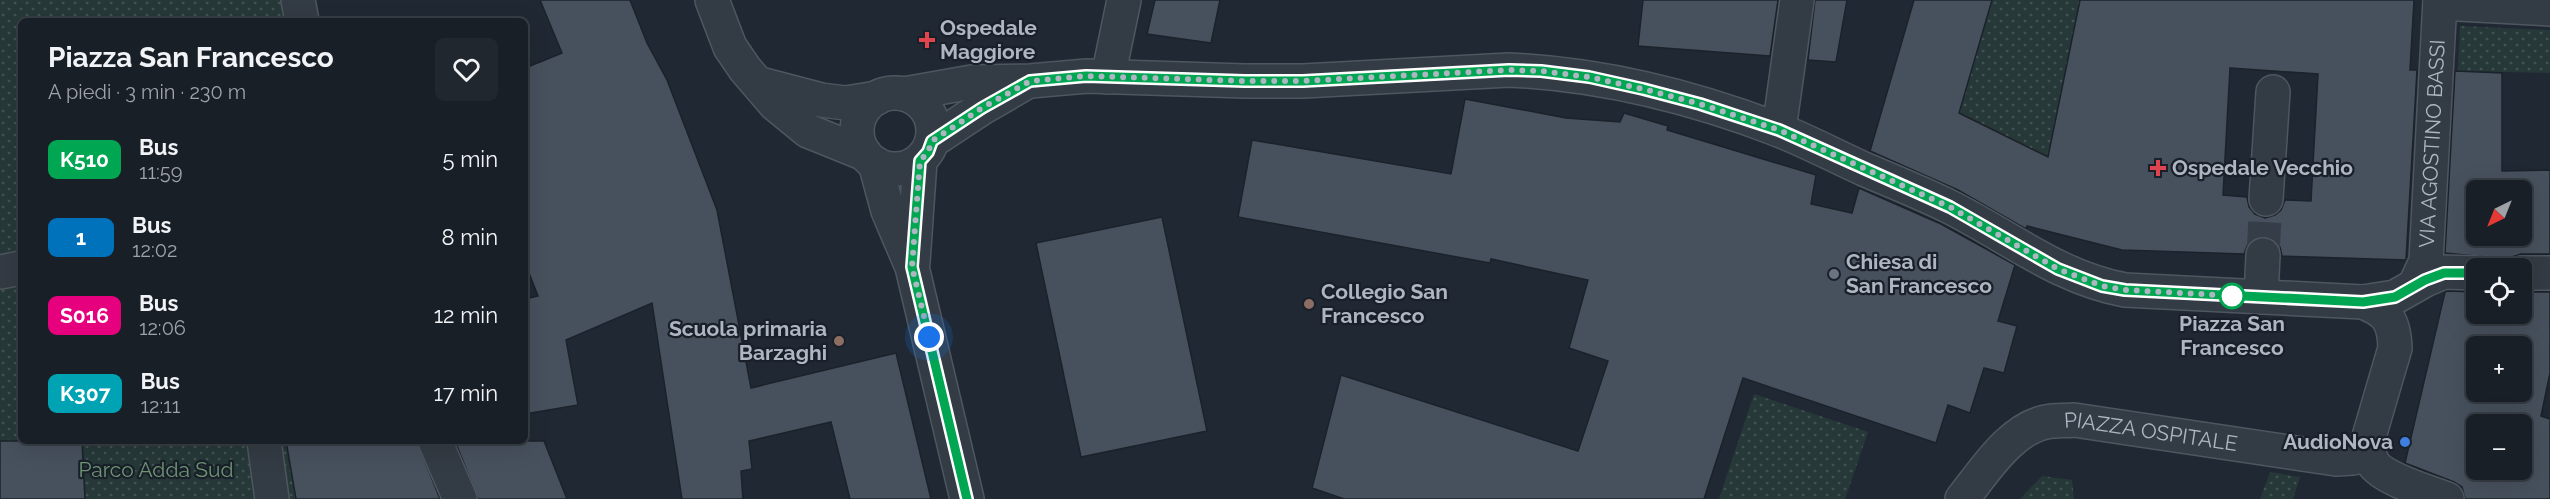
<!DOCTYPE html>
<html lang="it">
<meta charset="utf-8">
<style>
:root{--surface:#181f26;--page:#21272e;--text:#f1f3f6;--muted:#9fa2a7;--line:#363d43}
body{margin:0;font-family:Raleway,sans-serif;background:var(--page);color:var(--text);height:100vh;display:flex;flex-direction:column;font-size:22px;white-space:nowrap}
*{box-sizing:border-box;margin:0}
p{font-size:20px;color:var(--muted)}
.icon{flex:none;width:33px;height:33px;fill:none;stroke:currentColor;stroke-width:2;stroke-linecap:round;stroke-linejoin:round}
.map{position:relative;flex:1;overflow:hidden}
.details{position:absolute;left:18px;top:18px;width:510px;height:426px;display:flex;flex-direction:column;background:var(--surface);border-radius:9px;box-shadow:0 6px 24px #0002,0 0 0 2px var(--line)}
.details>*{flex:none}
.badge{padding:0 12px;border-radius:9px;font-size:21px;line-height:39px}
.needle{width:39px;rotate:223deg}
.tools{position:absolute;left:2466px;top:180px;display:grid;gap:12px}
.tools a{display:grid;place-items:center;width:66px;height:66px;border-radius:9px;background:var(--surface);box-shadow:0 6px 24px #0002,0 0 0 2px var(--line);font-size:30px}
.you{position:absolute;width:30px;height:30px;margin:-15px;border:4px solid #fff;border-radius:50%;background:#1a73e8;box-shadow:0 0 0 9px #1a73e833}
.map>.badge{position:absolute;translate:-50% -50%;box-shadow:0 0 0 3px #fff}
.round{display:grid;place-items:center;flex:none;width:63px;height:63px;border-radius:9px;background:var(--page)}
.summary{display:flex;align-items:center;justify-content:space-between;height:102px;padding:0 30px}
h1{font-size:28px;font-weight:700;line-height:45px}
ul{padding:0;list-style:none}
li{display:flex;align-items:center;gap:18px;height:78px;padding:0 30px}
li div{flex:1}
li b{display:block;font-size:22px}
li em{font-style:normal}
li .badge{min-width:66px;font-weight:700;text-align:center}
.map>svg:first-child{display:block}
</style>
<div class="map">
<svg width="2550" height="499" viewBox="0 0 2550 499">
<defs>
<pattern id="park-dots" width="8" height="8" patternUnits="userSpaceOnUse" patternTransform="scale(1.5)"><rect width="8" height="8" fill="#263938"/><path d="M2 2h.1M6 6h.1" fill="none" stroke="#435353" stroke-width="1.8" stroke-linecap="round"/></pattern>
</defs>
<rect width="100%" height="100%" fill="#202933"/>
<g fill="url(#park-dots)">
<path d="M0,0h284l4,21h-267v420h403l25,58h-449z"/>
<path d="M1992,0h88l-32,157 -89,-44z"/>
<path d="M2460,26l90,4v43l-92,-2z"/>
<path d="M1754,394l114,38 -23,67h-126z"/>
<path d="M2270,472l30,5 -7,22h-33z"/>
<path d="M2042,476l30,4 2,19h-54z"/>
</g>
<g fill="#47515d" stroke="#1b222b" stroke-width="1.5" fill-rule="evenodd">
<path d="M540,0h90l17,43 20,37 50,130 34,178 145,-35 35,146h-81l-19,-77 -82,19 3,28 -11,2 2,28h-61l-30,-196 -86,37 12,65 -53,9v-115l13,-3 -13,-33v-195l37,-15z"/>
<path d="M1155,0h65l-9,43 -64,-9z"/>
<path d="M1643,0h135l-8,56 -132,-10z"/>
<path d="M1815,0h32l-11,62 -28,-2z"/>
<path d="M1914,0h78l-33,113 89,44 32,-157h334l-4,70h7l-11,190 -124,-4 -2,-9 -6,-7 -11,-4 -9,3 -6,5 -4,10 -122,-4 -95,-24 -1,3 -68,-39 -88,-39zM2230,68l88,6 -7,127 -26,-1 -4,10 -6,5 -10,3 -10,-4 -6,-7 -2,-10 -24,-2z"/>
<path d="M2455,71l47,2v98l48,-1v84h-29l-9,3 -8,11h-10l-9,-11 -40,-4zM2476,190h46v46h-46z"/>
<path d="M1465,99l101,19 54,4 4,-9 44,13 -1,4 149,45 -5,29 41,9 7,-25 82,36 74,41 -17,56 19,5 -13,47 -20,-5 -14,45 -22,-8 -12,38 -193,-65 -39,121h-360l-32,-11 29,-113 237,76 30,-90 -39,-13 19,-68 -97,-21 -1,4 -252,-46 14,-77 199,34z"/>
<path d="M1162,217l45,214 -126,26 -45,-214z"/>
<path d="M2448,291l28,1v22h46v-22h28v81l-9,43 9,3v80h-85l-3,-12 -8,-5 -49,-19 40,-171zM2476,346h46v46h-46zM2476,424h46v46h-46z"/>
<path d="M0,441h82l3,58h-85z"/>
<path d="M286,441h131l23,58h-144z"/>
<path d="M455,441h89l23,58h-89z"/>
</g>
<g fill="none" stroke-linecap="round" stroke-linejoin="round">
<path stroke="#353e48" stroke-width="33" stroke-dasharray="33 16" stroke-linecap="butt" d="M2263,255l3,-56"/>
<defs>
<g id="minor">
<path d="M298,0l4,21"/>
<path d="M712,0l18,47 15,22 30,35 33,27 57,23"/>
<path d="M2440,3l110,6"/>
<path d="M1108,77l16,-77"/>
<path d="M760,84l61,16 25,3 31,-5"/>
<circle cx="895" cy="131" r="38"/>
<path d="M904,94l68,-12 58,-1 57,-5 158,5h58l206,-11c92,4 184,27 270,60 30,12 58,27 87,40 28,12 56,23 84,37 58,29 109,71 175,83l238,12 32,-5 30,-17 19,-8 32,1"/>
<path d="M1779,130l18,-130"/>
<path d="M932,141l50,-33 43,-25"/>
<path d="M875,163l13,48 24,56 55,232"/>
<path d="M2266,199l7,-107"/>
<path d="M913,262l7,-101"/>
<path d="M0,272l21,-4"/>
<path d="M2522,273h28"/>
<path id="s1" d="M2415,285l11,-24 14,-261"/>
<path d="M2261,297l2,-42"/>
<path d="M2363,302c25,10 31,19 32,46l-27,92c0,9 1,16 5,23 10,16 56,29 74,36"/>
<path d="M264,441l8,58"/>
<path d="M435,441l25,58"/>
<path id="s2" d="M1962,499c22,-27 48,-70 84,-77 9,-2 19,-1 28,-2l262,39 17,-1 15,-5"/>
</g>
</defs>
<use href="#minor" stroke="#4e565f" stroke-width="36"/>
<use href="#minor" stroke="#333b44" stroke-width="33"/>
</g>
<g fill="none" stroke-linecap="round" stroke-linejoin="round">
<defs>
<path id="line" d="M967,499l-55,-232 8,-106 8,-9 4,-11 50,-33 48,-27 56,-5 159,5h58l206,-11 32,1 48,6 54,12 57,15 79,26 171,77 108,62 44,17 23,4 238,12 32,-5 30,-17 19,-7h32"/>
</defs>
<use href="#line" stroke="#fff" stroke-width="14"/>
<use href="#line" stroke="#00a651" stroke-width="9"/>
<path stroke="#adb6c1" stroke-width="6" stroke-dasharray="0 10.8" d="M929,337l-17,-70 8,-106 8,-9 4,-11 50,-33 48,-27 56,-5 159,5h58l206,-11 32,1 48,6 54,12 57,15 79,26 171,77 108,62 44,17 23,4 113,6h-6"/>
</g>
<g fill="#e0444e" stroke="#192029" stroke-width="2">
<path d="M924 31h6v6h6v6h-6v6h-6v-6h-6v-6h6z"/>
<path d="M2155 159h6v6h6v6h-6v6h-6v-6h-6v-6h6z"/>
</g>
<circle fill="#6b7280" stroke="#192029" stroke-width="2" cx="1834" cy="274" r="6"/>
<circle fill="#fff" stroke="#00a651" stroke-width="3" cx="2232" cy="296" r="12"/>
<g fill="#8d6e63" stroke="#192029" stroke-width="2">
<circle cx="1309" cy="304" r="6"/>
<circle cx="839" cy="341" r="6"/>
</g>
<circle fill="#3f7fe0" stroke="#192029" stroke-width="2" cx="2405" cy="442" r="6"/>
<g text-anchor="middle" stroke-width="4.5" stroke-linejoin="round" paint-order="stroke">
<g font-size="21" font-weight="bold" fill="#adb6c1" stroke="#192029" text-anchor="start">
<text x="940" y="35">Ospedale<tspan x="940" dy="24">Maggiore</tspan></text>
<text x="2172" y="175">Ospedale Vecchio</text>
<text x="1846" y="269">Chiesa di<tspan x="1846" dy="24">San Francesco</tspan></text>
<text x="1321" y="299">Collegio San<tspan x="1321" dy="24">Francesco</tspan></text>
<text x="827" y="336" text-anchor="end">Scuola primaria<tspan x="827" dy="24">Barzaghi</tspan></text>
<text x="2393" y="449" text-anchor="end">AudioNova</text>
</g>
<g font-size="21" fill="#adb6c1" stroke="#192029">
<text dy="7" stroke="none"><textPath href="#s1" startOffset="144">VIA AGOSTINO BASSI</textPath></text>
<text dy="7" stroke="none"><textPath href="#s2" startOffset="222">PIAZZA OSPITALE</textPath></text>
</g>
<g font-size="21" font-weight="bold" fill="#adb6c1" stroke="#192029">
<text x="2232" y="331">Piazza San<tspan x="2232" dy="24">Francesco</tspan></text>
</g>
<g font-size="21" fill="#6f9575" stroke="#192029">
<text x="156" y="477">Parco Adda Sud</text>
</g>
</g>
</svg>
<div class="tools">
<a><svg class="needle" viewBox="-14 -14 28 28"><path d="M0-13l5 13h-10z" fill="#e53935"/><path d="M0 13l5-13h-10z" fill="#9fa2a7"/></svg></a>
<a><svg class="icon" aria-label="locate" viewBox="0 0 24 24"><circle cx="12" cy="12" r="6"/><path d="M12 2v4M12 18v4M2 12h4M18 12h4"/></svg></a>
<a>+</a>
<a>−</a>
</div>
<div class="you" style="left:929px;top:337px"></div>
<section class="details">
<div class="summary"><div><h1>Piazza San Francesco</h1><p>A piedi · 3 min · 230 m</p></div><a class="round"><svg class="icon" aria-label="heart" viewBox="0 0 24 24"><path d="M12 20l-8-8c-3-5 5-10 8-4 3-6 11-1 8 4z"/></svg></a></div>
<ul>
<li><span class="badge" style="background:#00a651;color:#fff">K510</span><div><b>Bus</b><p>11:59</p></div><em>5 min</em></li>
<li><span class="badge" style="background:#0072bc;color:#fff">1</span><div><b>Bus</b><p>12:02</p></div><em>8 min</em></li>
<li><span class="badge" style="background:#e6007e;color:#fff">S016</span><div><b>Bus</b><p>12:06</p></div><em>12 min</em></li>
<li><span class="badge" style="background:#00a3b4;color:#fff">K307</span><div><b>Bus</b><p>12:11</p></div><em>17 min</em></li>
</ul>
</section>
</div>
